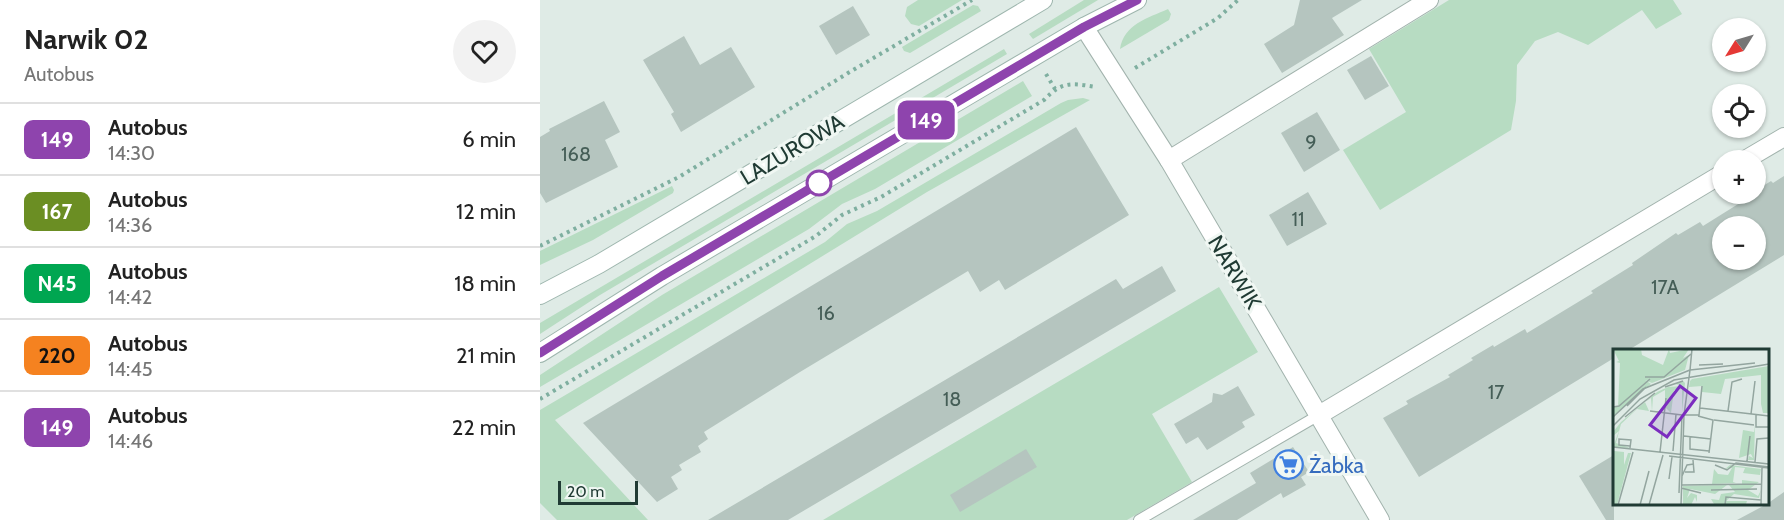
<!DOCTYPE html>
<html lang="pl">
<meta charset="utf-8">
<style>
:root{--surface:#fff;--page:#f2f2f2;--text:#222;--muted:#767676;--line:#e0e0e0}
body{margin:0;font-family:Cabin,sans-serif;background:var(--page);color:var(--text);height:100vh;display:flex;flex-direction:column;font-size:22px;white-space:nowrap}
*{box-sizing:border-box;margin:0}
p{font-size:20px;color:var(--muted)}
.icon{flex:none;width:33px;height:33px;fill:none;stroke:currentColor;stroke-width:2;stroke-linecap:round;stroke-linejoin:round}
.map{position:relative;flex:1;overflow:hidden}
.details{display:flex;flex-direction:column;background:var(--surface);width:540px}
.details>*{flex:none}
.badge{padding:0 12px;border-radius:9px;font-size:21px;line-height:39px}
.needle{width:39px;rotate:233deg}
.fabs{position:absolute;left:1172px;top:18px;display:grid;gap:12px}
.fabs a{display:grid;place-items:center;width:54px;height:54px;border-radius:50%;background:var(--surface);box-shadow:0 2px 4px #0004;font-size:30px}
.scale{position:absolute;left:18px;bottom:15px;width:80px;box-sizing:border-box;padding-left:6px;border:3px solid #203b34;border-top:0;font-size:16px;line-height:21px;white-space:nowrap;color:#203b34;-webkit-text-stroke:4px #f0f7f3;paint-order:stroke}
.map>.badge{position:absolute;translate:-50% -50%;box-shadow:0 0 0 3px #fff}
.round{display:grid;place-items:center;flex:none;width:63px;height:63px;border-radius:32px;background:var(--page)}
.headline{display:flex;align-items:center;justify-content:space-between;height:102px;padding:0 24px}
h1{font-size:28px;font-weight:700;line-height:45px}
ul{padding:0;list-style:none}
li{display:flex;align-items:center;gap:18px;height:72px;padding:0 24px;border-top:2px solid var(--line)}
li div{flex:1}
li b{display:block;font-size:22px}
li em{font-style:normal}
li .badge{min-width:66px;font-weight:700;text-align:center}
main{display:flex;flex:1;min-height:0}
.map>svg:first-child{display:block}
</style>
<main>
<section class="details">
<div class="headline"><div><h1>Narwik 02</h1><p>Autobus</p></div><a class="round"><svg class="icon" aria-label="heart" viewBox="0 0 24 24"><path d="M12 20l-8-8c-3-5 5-10 8-4 3-6 11-1 8 4z"/></svg></a></div>
<ul>
<li><span class="badge" style="background:#8e44ad;color:#fff">149</span><div><b>Autobus</b><p>14:30</p></div><em>6 min</em></li>
<li><span class="badge" style="background:#6b8e23;color:#fff">167</span><div><b>Autobus</b><p>14:36</p></div><em>12 min</em></li>
<li><span class="badge" style="background:#00a651;color:#fff">N45</span><div><b>Autobus</b><p>14:42</p></div><em>18 min</em></li>
<li><span class="badge" style="background:#f58220;color:#111">220</span><div><b>Autobus</b><p>14:45</p></div><em>21 min</em></li>
<li><span class="badge" style="background:#8e44ad;color:#fff">149</span><div><b>Autobus</b><p>14:46</p></div><em>22 min</em></li>
</ul>
</section>
<div class="map">
<svg width="1244" height="520" viewBox="0 0 1244 520">
<rect width="100%" height="100%" fill="#dfebe6"/>
<g fill="#b7dcc2">
<path d="M378,0h44l-43,26 -8,-2 -6,-8 2,-9z"/>
<path d="M544,0h14l-65,39 -4,-5z"/>
<path d="M909,0h224l9,14 -26,15 -14,-19 -54,35 -30,-13 -23,9 -18,24 -1,36 -5,29 -131,80 -37,-60 63,-38 -37,-63z"/>
<path d="M433,5l5,1 3,5 -71,42 -6,-2 -2,-4z"/>
<path d="M628,9l3,5 -2,6 -49,29c4,-25 28,-31 48,-40z"/>
<path d="M464,49l3,5 -407,241 -60,39v-11z"/>
<path d="M483,81l9,15 -157,93 -33,15 -33,25 -269,158v-12l122,-80z"/>
<path d="M543,98l7,2 -163,92 -372,228 93,100h-91l-17,-17v-93l285,-168 22,-18 30,-13 184,-108 7,-3z"/>
<path d="M132,186l2,4 -1,3 -80,47 -53,25v-14z"/>
<path d="M679,287l39,65 -106,62 40,68 -65,38h-304z"/>
</g>
<g fill="#b5c5bf" fill-rule="evenodd">
<path d="M760,0h62l-30,18 12,17 -62,38 -18,-29 30,-19z"/>
<path d="M313,6l17,29 -34,20 -17,-29z"/>
<path d="M144,36l16,29 31,-18 24,40 -74,45 -10,-18 3,-2 -31,-52z"/>
<path d="M831,56l18,30 -24,14 -18,-30z"/>
<path d="M64,101l16,31 -15,8 13,27 -72,36 -6,-10v-56l10,-6 -1,-2z"/>
<path d="M777,112l23,38 -36,22 -23,-39z"/>
<path d="M536,127l53,88 -124,75 -6,-10 -19,12 -12,-21 -168,101 -96,60 4,7 -10,7 3,6 -22,13 3,5 -11,7 7,12 -21,13 -74,-79z"/>
<path d="M1244,176v79l-157,96h-13v7l-195,119 -36,-59 25,-14 -2,-3 44,-24 -2,-2 25,-15 -2,-2 22,-13 1,2 31,-18 2,4 66,-40 -2,-2 42,-26 -1,-2 44,-30 2,2 22,-13 3,4 48,-30 -1,-2h5v-3l16,-10 2,2zM1182,226h33v34h-33z"/>
<path d="M768,192l19,32 -40,22 -18,-31z"/>
<path d="M622,266l14,25 -388,229h-80l408,-241 7,10z"/>
<path d="M698,386l17,29 -13,7 3,5 -38,23 -9,-13 -12,7 -12,-20 38,-22 1,-9 9,2z"/>
<path d="M753,447l16,25 -8,5 5,8 -23,13 -2,-5 -44,27h-44l63,-37 -6,-10z"/>
<path d="M486,449l11,18 -77,45 -10,-17z"/>
<path d="M1074,455v65h-8l-27,-44z"/>
<path d="M1244,492v28h-47l30,-16z"/>
</g>
<g fill="none" stroke-linecap="round" stroke-linejoin="round">
<defs>
<path id="lane" d="M599,520l180,-105"/>
<g id="street">
<path d="M544,27l85,133 211,360"/>
<path d="M629,160l260,-160"/>
<path d="M1205,160l39,-23"/>
<path d="M779,415l403,-241"/>
</g>
<g id="secondary">
<path d="M0,295l59,-31 444,-264"/>
<path d="M0,353l122,-77 422,-249 53,-27"/>
</g>
</defs>
<use href="#lane" stroke="#a2b3ad" stroke-width="12"/>
<use href="#street" stroke="#a2b3ad" stroke-width="20"/>
<use href="#secondary" stroke="#9eb6ae" stroke-width="20"/>
<g stroke="#7fafa0" stroke-width="4" stroke-dasharray="3 4.5" stroke-linecap="butt">
<path d="M595,68l83,-50 20,-18"/>
<path d="M506,74l9,15"/>
<path d="M0,246l139,-69 169,-104 124,-73"/>
<path d="M0,399l276,-163 26,-21 39,-18 163,-97c18,-19 27,-17 52,-13"/>
</g>
<use href="#lane" stroke="#fff" stroke-width="10"/>
<use href="#street" stroke="#fff" stroke-width="18"/>
<use href="#secondary" stroke="#fff" stroke-width="18"/>
</g>
<g fill="none" stroke-linecap="round" stroke-linejoin="round">
<defs>
<path id="line" d="M0,353l122,-77 422,-249 53,-27"/>
</defs>
<use href="#line" stroke="#fff" stroke-width="14"/>
<use href="#line" stroke="#8e44ad" stroke-width="9"/>
</g>
<defs>
<symbol id="supermarket-ring" viewBox="-11 -11 22 22"><circle r="9.5" fill="#f0f7f3" stroke="#3f7fe0" stroke-width="1.5"/><path d="M-6-5.5h2.5l.6 2H6L4.5 2H-2.5L-4.4-4H-6ZM-1.5 3.2a1.3 1.3 0 1 0 .1 0ZM3 3.2a1.3 1.3 0 1 0 .1 0Z" fill="#3f7fe0"/></symbol>
</defs>
<g fill-rule="evenodd">
<use href="#supermarket-ring" x="732" y="448" width="33" height="33"/>
</g>
<circle fill="#fff" stroke="#8e44ad" stroke-width="3" cx="279" cy="183" r="12"/>
<g text-anchor="middle" stroke-width="6" stroke-linejoin="round" paint-order="stroke">
<g font-size="20" fill="#455e57">
<text x="771" y="149">9</text>
<text x="36" y="161">168</text>
<text x="758" y="226">11</text>
<text x="1125" y="294">17A</text>
<text x="286" y="320">16</text>
<text x="956" y="399">17</text>
<text x="412" y="406">18</text>
</g>
<g font-size="22" fill="#203b34" stroke="#f0f7f3">
<text transform="translate(252 149) rotate(-31)" y="8">LAZUROWA</text>
<text transform="translate(695 272) rotate(59)" y="8">NARWIK</text>
</g>
<g font-size="22" fill="#366cbe" stroke="#f0f7f3" text-anchor="start">
<text x="769" y="473">Żabka</text>
</g>
</g>
<g transform="translate(1073 349)">
<rect width="156" height="156" fill="#dfebe6"/>
<path d="M0,0h28l1,6 21,10 6,-16 1,4 19,-4 -6,9 6,-3 -4,15 -33,13 -7,-3 6,4 -38,32v-9h5l2,-44 -4,-1 3,-1zM156,17v47h-6l-2,-9v-29l-36,4 -4,15 -19,-2v-6l-13,1 -2,11 3,-17 2,-2zM70,32l2,2 -3,29v-23l-8,1 -3,23 -6,-6v-17l-12,7 -1,14 -1,-13 -6,4 4,9 -12,-2 -16,15 -5,19 14,5 -17,-1 6,-16 -6,5v-4l8,-10 36,-30 11,-5 16,-1 -9,-2zM142,76l-1,35h-6l1,-4 4,2 -2,-4 -12,4 4,-28 11,2zM1,102l10,1v13l4,-12h3l-14,52h-4zM117,116l31,4 -1,6 -17,-2 2,-5 -10,-1 -2,15 3,1 -24,1 2,-15 4,5 10,1 4,-7 -7,1zM129,131l17,2 -11,8 10,6 3,-6 -2,8 -25,-4 -8,7h21l-1,3 -36,1 4,-1 -3,-5 8,1 2,-6 14,-2 -6,-7h13zM114,136l-12,9 -25,-5 -3,9 4,-5 6,2v7l-2,-5 -4,8h-8v-19z" fill="#b7dcc2"/>
<path fill="none" stroke="#93a59f" stroke-width="1.5" d="M86,16l24,-1M77,21l2,-21M77,21l65,-7M32,28h19l27,-23M52,38l18,-6M14,57l19,-19M0,58l6,-1 31,-27M87,59l69,8M37,62l32,4M115,62l4,-29 10,-3M138,65l4,-33M143,65v13h13M72,66h14l3,-29M85,67l15,4 -4,33M0,68l30,-28 47,-19 -6,45 -3,90M12,68l30,-24M101,71l40,5M0,77l27,-27 34,-19 95,-16M71,87l27,3M77,88v12l19,2M0,98l156,17M17,99l1,-8 -12,-1v6l11,1M60,102l3,-37M47,103l6,-54M56,107l100,12M134,112l3,-25M142,113l2,-23 12,-1M102,116l12,5 9,-7 33,4M72,123h9l-1,-12M69,127l5,-11 7,-1M56,130l3,-22M69,136l79,-1M68,139l20,5M98,141l46,-1M66,144l3,-78M5,156l15,-53M27,156l9,-34M36,156l14,-50M112,156l1,-8 35,3M148,156l1,-37"/>
<path fill="#7b2cbf" fill-opacity="0.15" stroke="#7b2cbf" stroke-width="3" d="M67,37l16,12 -29,39 -17,-12z"/>
<rect width="156" height="156" fill="none" stroke="#203b34" stroke-width="3"/>
</g>
</svg>
<div class="fabs">
<a><svg class="needle" viewBox="-14 -14 28 28"><path d="M0-13l5 13h-10z" fill="#e53935"/><path d="M0 13l5-13h-10z" fill="#767676"/></svg></a>
<a><svg class="icon" aria-label="locate" viewBox="0 0 24 24"><circle cx="12" cy="12" r="6"/><path d="M12 2v4M12 18v4M2 12h4M18 12h4"/></svg></a>
<a>+</a>
<a>−</a>
</div>
<div class="scale">20 m</div>
<b class="badge" style="left:386px;top:120px;background:#8e44ad;color:#fff">149</b>
</div>
</main>
